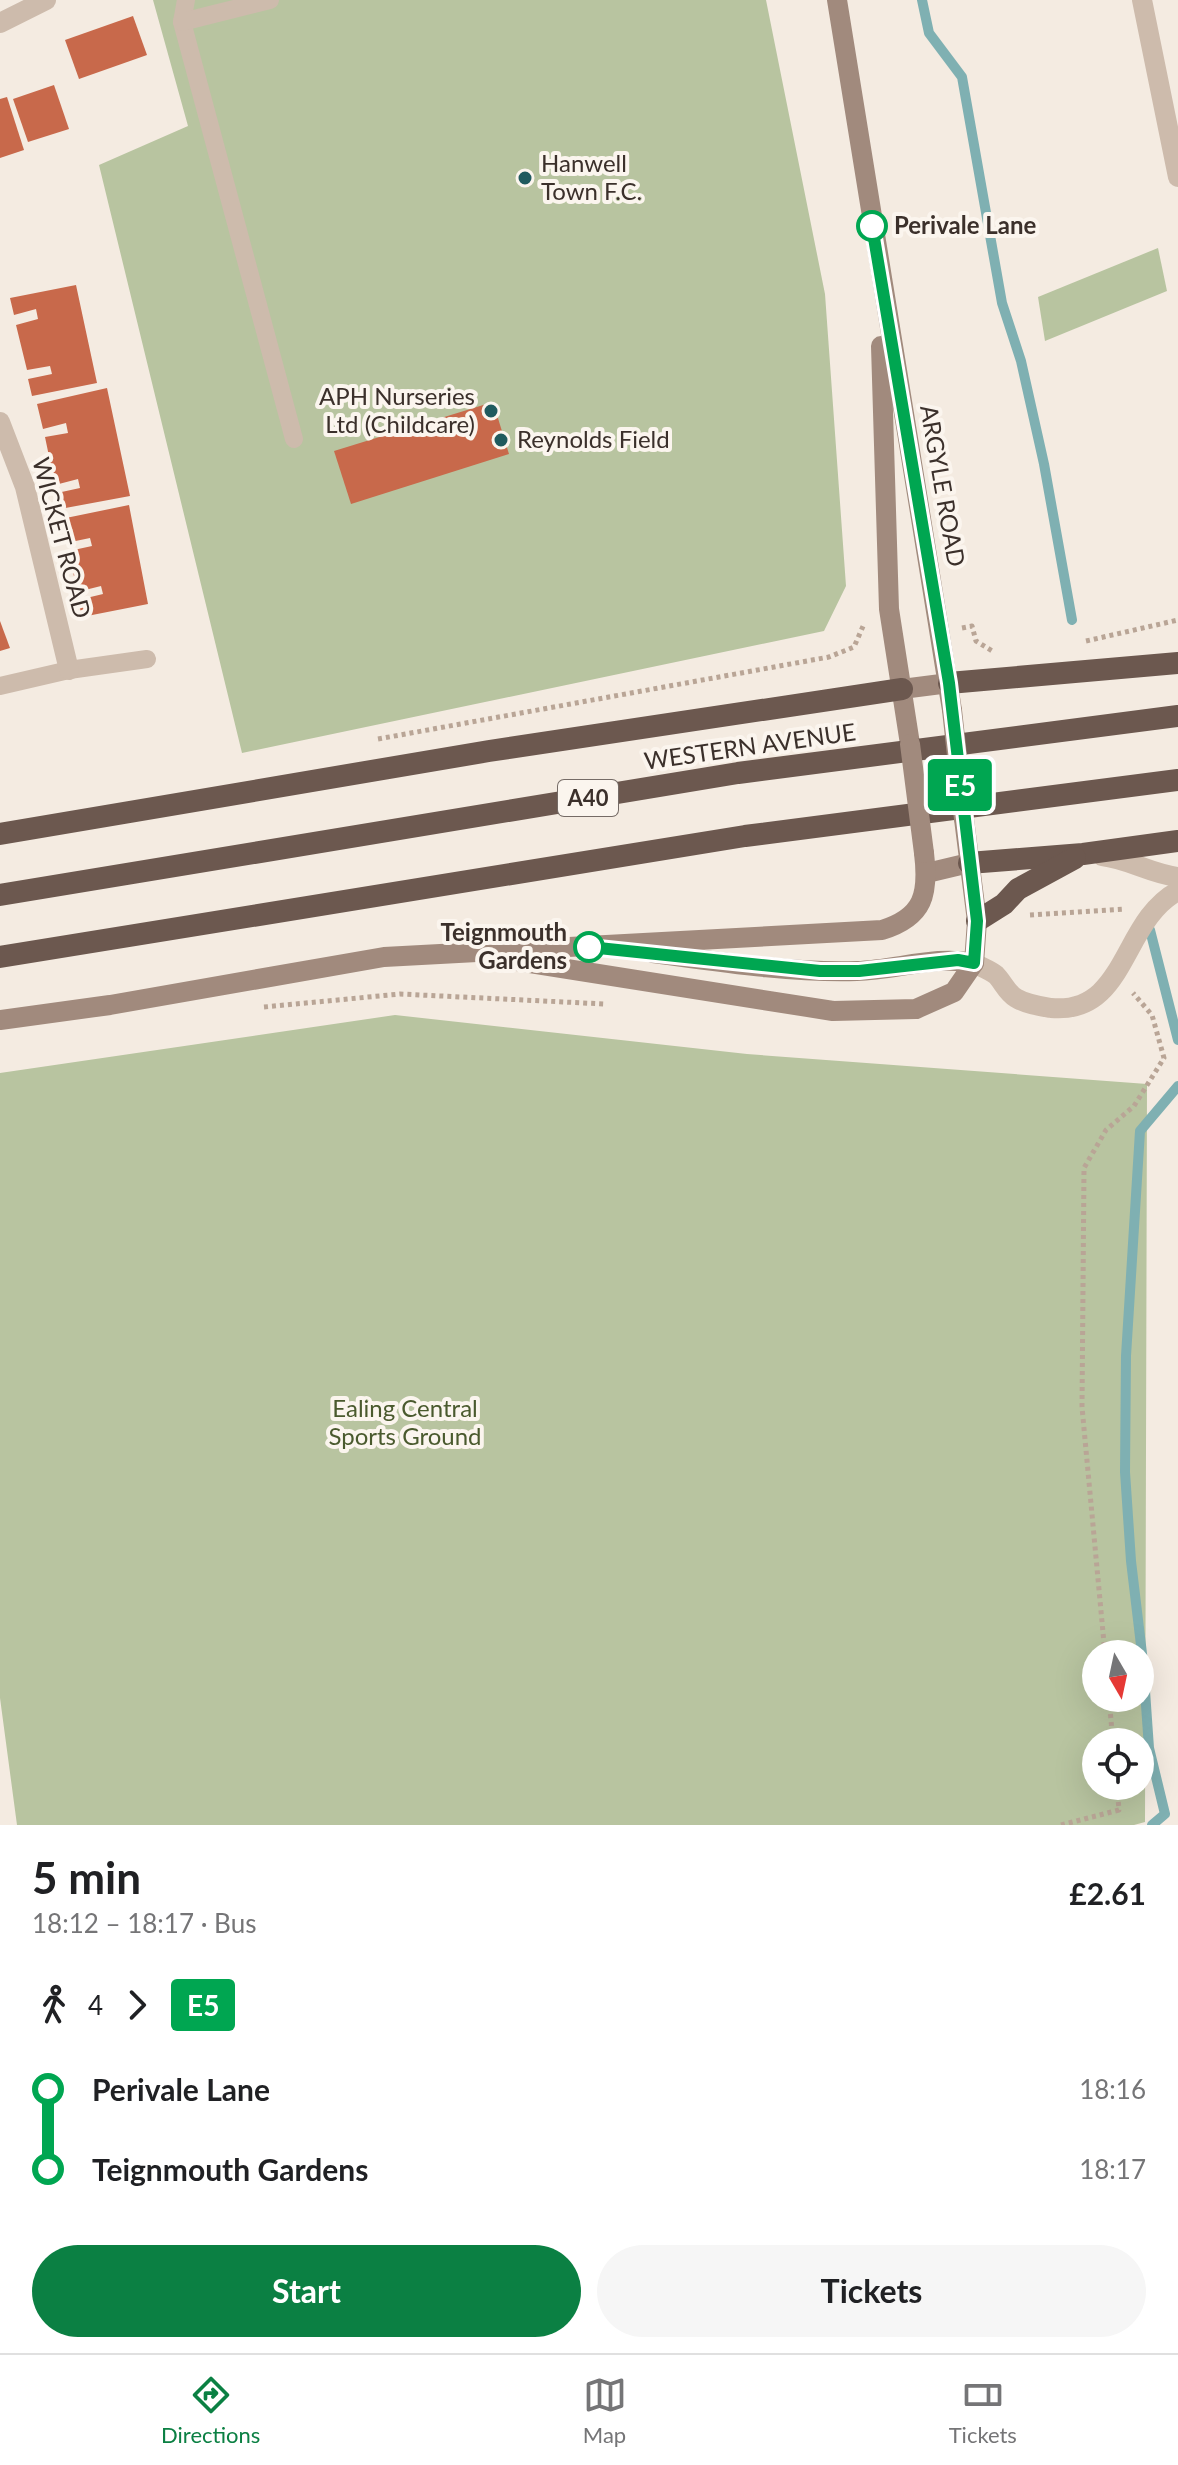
<!DOCTYPE html>
<meta charset="utf-8">
<style>
:root{--surface:#fff;--page:#f6f6f6;--text:#202124;--muted:#757577;--line:#e0e0e0;--accent:#0b8043}
body{margin:0;font-family:Lato,sans-serif;background:var(--page);color:var(--text);height:100vh;display:flex;flex-direction:column;font-size:30px;white-space:nowrap}
*{box-sizing:border-box;margin:0}
p{font-size:26px;color:var(--muted)}
.icon{flex:none;width:44px;height:44px;fill:none;stroke:currentColor;stroke-width:2;stroke-linecap:round;stroke-linejoin:round}
.map{position:relative;height:1825px;overflow:hidden}
.sheet{display:flex;flex-direction:column;background:var(--surface);flex:1}
.sheet>*{flex:none}
.badge{padding:0 16px;border-radius:6px;font-size:28px;line-height:52px}
.needle{width:52px;rotate:171deg}
.tools{position:absolute;left:1082px;top:1640px;display:grid;gap:16px}
.tools a{display:grid;place-items:center;width:72px;height:72px;border-radius:50%;background:var(--surface);box-shadow:0 8px 32px #0002;font-size:40px}
.map>.badge{position:absolute;translate:-50% -50%;box-shadow:0 0 0 4px #fff}
.legs{display:flex;align-items:center;gap:12px;height:88px;padding:0 32px;font-size:26px}
.legs p{margin-inline-start:auto}
.summary{display:flex;align-items:center;justify-content:space-between;height:136px;padding:0 32px}
h1{font-size:44px;font-weight:700;line-height:60px}
.button{display:flex;gap:16px;margin-top:auto;padding:16px 32px}
.button a{flex:1;height:92px;border-radius:48px;background:var(--accent);color:#fff;font-size:32px;font-weight:700;line-height:92px;text-align:center}
.button a+a{background:var(--page);color:var(--text)}
ul{padding:0 32px;list-style:none}
li{display:flex;align-items:center;gap:28px;height:80px;font-size:30px}
li i{display:grid;place-items:center;width:12px;height:100%;margin:0 10px;background:currentColor}
li i::after{content:'';width:20px;height:20px;margin:-10px;border:6px solid;border-radius:50%;background:var(--surface)}
li p{margin-inline-start:auto}
li:first-child i{background:linear-gradient(#0000 50%,currentColor 0)}
li:last-child i{background:linear-gradient(currentColor 50%,#0000 0)}
.tabs{display:flex;justify-content:space-around;align-items:center;height:112px;border-top:2px solid var(--line);background:var(--surface);font-size:22px;color:var(--muted)}
.tabs a{display:grid;justify-items:center;gap:4px}
.tabs .on{color:var(--accent)}
.map>svg:first-child{display:block}
</style>
<div class="map">
<svg width="1178" height="1825" viewBox="0 0 1178 1825">
<rect width="100%" height="100%" fill="#f4ebe1"/>
<g fill="#b8c4a0" fill-rule="evenodd">
<path d="M153,0h613l59,294 21,292 -22,45 -582,122 -143,-588 89,-39z"/>
<path d="M1158,248l9,43 -122,50 -7,-44z"/>
<path d="M395,1015l352,39 400,30 -2,738 -11,3h-1117l-17,-127v-625zM1096,1654h44v44h-44zM1096,1742h44v44h-44z"/>
</g>
<g fill="none" stroke-linecap="round" stroke-linejoin="round">
<g stroke="#7fb0b2" stroke-width="10">
<path d="M922,0l7,33 33,44 40,226 19,58 23,103 28,156"/>
<path d="M1150,930l28,110"/>
<path d="M1152,1825l13,-11 -16,-66 -6,-86 -12,-101 -6,-89 1,-116 14,-225 38,-45"/>
</g>
</g>
<g fill="#c8694b">
<path d="M133,16l14,39 -68,24 -14,-39z"/>
<path d="M54,85l15,44 -41,13 -15,-43z"/>
<path d="M7,97l17,53 -24,8v-59z"/>
<path d="M76,285l21,98 -65,13 -4,-17 24,-5 -2,-8 -23,4 -11,-45 22,-6 -2,-10 -22,6 -4,-17z"/>
<path d="M107,388l23,108 -70,13 -3,-16 23,-5 -2,-9 -23,6 -10,-48 23,-4 -2,-10 -23,6 -6,-25z"/>
<path d="M493,402l16,52 -158,50 -17,-53z"/>
<path d="M129,505l19,99 -66,13 -4,-17 25,-6 -2,-8 -24,6 -8,-41 23,-5 -2,-8 -24,5 -5,-24z"/>
<path d="M0,621l10,27 -10,3z"/>
</g>
<g fill="none" stroke-linecap="round" stroke-linejoin="round">
<g stroke="#b9a596" stroke-width="5" stroke-dasharray="4 4" stroke-linecap="butt">
<path d="M962,628l10,-2 4,15 18,11"/>
<path d="M1086,641l92,-21"/>
<path d="M378,739l451,-82 25,-10 10,-23"/>
<path d="M1030,915l94,-6"/>
<path d="M264,1007l136,-13 205,10"/>
<path d="M1105,1654l-23,-247 2,-239 22,-38 28,-24 30,-48 -12,-43 -19,-22"/>
<path d="M1109,1698l4,44"/>
<path d="M1061,1825l58,-15 -2,-24"/>
</g>
<g stroke="#cdbbac" stroke-width="18">
<path d="M186,0l-4,22 112,417"/>
<path d="M182,22l88,-22"/>
<path d="M0,686l69,-16 78,-11"/>
</g>
<g stroke="#cdbbac" stroke-width="20">
<path d="M1142,0l36,177"/>
<path d="M0,23l46,-23"/>
<path d="M0,422l25,65 44,183"/>
<path d="M1102,856c27,3 49,18 76,21"/>
<path d="M974,963c7,4 16,7 22,12 7,7 11,18 20,23 10,6 23,8 35,10 76,7 70,-87 127,-117"/>
</g>
<g stroke="#a18a7d" stroke-width="20">
<path d="M837,0l115,710"/>
<path d="M881,346l8,263 21,135"/>
<path d="M902,689l47,-6"/>
<path d="M927,873l42,-10"/>
<path d="M653,953c67,9 137,20 204,18 39,-1 79,-16 117,-8"/>
<path d="M504,959l329,52 83,-2 38,-17 20,-29 3,-42 -13,-102"/>
<path d="M0,1020l110,-15 274,-48 498,-27c42,-13 47,-36 42,-77"/>
</g>
<g stroke="#6c584f" stroke-width="22">
<path d="M949,683l229,-20"/>
<path d="M0,834l489,-83 413,-62"/>
<path d="M969,863l114,-9 95,-13"/>
<path d="M0,895l738,-122 440,-57"/>
<path d="M977,921l27,-17 14,-15 57,-31"/>
<path d="M0,957l745,-121 433,-56"/>
</g>
<g stroke="#a18a7d" stroke-width="20">
<path d="M952,710l12,109"/>
<path d="M910,744l14,109"/>
</g>
</g>
<g fill="none" stroke-linecap="round" stroke-linejoin="round">
<defs>
<path id="line-1" d="M589,947l231,24h39l99,-11 16,3 3,-42 -28,-238 -77,-457"/>
</defs>
<use href="#line-1" stroke="#fff" stroke-width="18"/>
<use href="#line-1" stroke="#00a651" stroke-width="12"/>
</g>
<g fill="#1f5a5e" stroke="#fbf5ee" stroke-width="3">
<circle cx="525" cy="178" r="8"/>
<circle cx="491" cy="411" r="8"/>
<circle cx="501" cy="440" r="8"/>
</g>
<g fill="#fff" stroke="#00a651" stroke-width="4">
<circle cx="872" cy="226" r="14"/>
<circle cx="589" cy="947" r="14"/>
</g>
<g text-anchor="middle" stroke-width="8" stroke-linejoin="round" paint-order="stroke">
<rect fill="#fbf5ee" stroke="#756b66" stroke-width="2" x="558" y="780" width="60" height="36" rx="6"/>
<g font-size="22" font-weight="bold" fill="#3b302b">
<text x="588" y="806">A40</text>
</g>
<g font-size="24" fill="#3b302b" stroke="#fbf5ee" text-anchor="start">
<text x="541" y="172">Hanwell<tspan x="541" dy="28">Town F.C.</tspan></text>
<text x="475" y="405" text-anchor="end">APH Nurseries<tspan x="475" dy="28">Ltd (Childcare)</tspan></text>
<text x="517" y="448">Reynolds Field</text>
</g>
<g font-size="24" font-weight="bold" fill="#3b302b" stroke="#fbf5ee" text-anchor="start">
<text x="894" y="234">Perivale Lane</text>
<text x="567" y="941" text-anchor="end">Teignmouth<tspan x="567" dy="28">Gardens</tspan></text>
</g>
<g font-size="24" fill="#3b302b" stroke="#fbf5ee">
<text transform="translate(942 486) rotate(80)" y="8">ARGYLE ROAD</text>
<text transform="translate(61 538) rotate(75)" y="8">WICKET ROAD</text>
<text transform="translate(750 747) rotate(-8)" y="8">WESTERN AVENUE</text>
</g>
<g font-size="24" fill="#4a5a2e" stroke="#fbf5ee">
<text x="405" y="1417">Ealing Central<tspan x="405" dy="28">Sports Ground</tspan></text>
</g>
</g>
</svg>
<div class="tools">
<a><svg class="needle" viewBox="-14 -14 28 28"><path d="M0-13l5 13h-10z" fill="#e53935"/><path d="M0 13l5-13h-10z" fill="#757577"/></svg></a>
<a><svg class="icon" aria-label="locate" viewBox="0 0 24 24"><circle cx="12" cy="12" r="6"/><path d="M12 2v4M12 18v4M2 12h4M18 12h4"/></svg></a>
</div>
<b class="badge" style="left:960px;top:785px;background:#00a651;color:#fff">E5</b>
</div>
<section class="sheet">
<div class="summary"><div><h1>5 min</h1><p>18:12 – 18:17 · Bus</p></div><b>£2.61</b></div>
<div class="legs"><svg class="icon" aria-label="walk" viewBox="0 0 24 24"><circle cx="13" cy="4" r="2"/><path d="M13 8l-2 6 4 7M11 14l-3 7M7 12l3-4h3l4 4"/></svg>4<svg class="icon" aria-label="forward" viewBox="0 0 24 24"><path d="M9 5l7 7-7 7"/></svg><b class="badge" style="background:#00a651;color:#fff">E5</b></div>
<ul>
<li><i style="color:#00a651"></i><b>Perivale Lane</b><p>18:16</p></li>
<li><i style="color:#00a651"></i><b>Teignmouth Gardens</b><p>18:17</p></li>
</ul>
<div class="button"><a>Start</a><a>Tickets</a></div>
</section>
<nav class="tabs">
<a class="on"><svg class="icon" aria-label="directions" viewBox="0 0 24 24"><path d="M12 3l9 9-9 9-9-9zM9 14v-3h6M13 9l2 2-2 2"/></svg>Directions</a>
<a><svg class="icon" aria-label="map" viewBox="0 0 24 24"><path d="M3 6l6-2 6 2 6-2v14l-6 2-6-2-6 2zM9 4v14M15 6v14"/></svg>Map</a>
<a><svg class="icon" aria-label="tickets" viewBox="0 0 24 24"><path d="M3 7h18v10H3zM15 7v10"/></svg>Tickets</a>
</nav>
